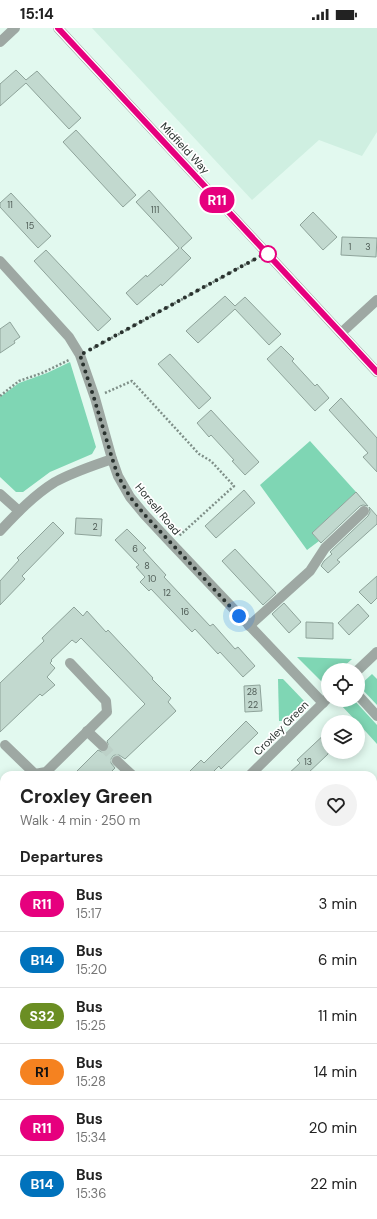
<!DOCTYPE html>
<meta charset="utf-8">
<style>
:root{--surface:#fff;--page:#f2f2f2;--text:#222;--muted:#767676;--line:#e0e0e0}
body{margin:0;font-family:"DM Sans",sans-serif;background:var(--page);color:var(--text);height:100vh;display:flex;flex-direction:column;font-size:15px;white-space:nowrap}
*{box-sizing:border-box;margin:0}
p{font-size:13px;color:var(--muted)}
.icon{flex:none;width:22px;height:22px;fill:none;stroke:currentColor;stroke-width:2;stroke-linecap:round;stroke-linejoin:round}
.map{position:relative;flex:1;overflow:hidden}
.panel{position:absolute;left:0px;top:743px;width:377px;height:448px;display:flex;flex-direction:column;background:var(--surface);border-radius:12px 12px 0 0;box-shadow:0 2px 10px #0003}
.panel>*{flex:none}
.badge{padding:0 8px;border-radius:13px;font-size:14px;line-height:26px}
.controls{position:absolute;left:321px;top:635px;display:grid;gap:8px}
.controls a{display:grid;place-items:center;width:44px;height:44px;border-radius:50%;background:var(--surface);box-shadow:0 2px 10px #0003;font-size:20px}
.you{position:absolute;width:20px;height:20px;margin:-10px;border:3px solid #fff;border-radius:50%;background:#1a73e8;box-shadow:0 0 0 6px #1a73e833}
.map>.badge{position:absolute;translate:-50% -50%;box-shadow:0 0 0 2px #fff}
h2{padding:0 20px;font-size:15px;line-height:36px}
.round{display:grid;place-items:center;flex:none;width:42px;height:42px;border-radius:21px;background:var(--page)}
.headline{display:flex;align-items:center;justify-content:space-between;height:68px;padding:0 20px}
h1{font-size:19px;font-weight:700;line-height:30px}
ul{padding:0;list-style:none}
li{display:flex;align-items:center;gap:12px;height:56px;padding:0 20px;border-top:1px solid var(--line)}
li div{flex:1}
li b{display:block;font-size:15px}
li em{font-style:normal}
li .badge{min-width:44px;font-weight:700;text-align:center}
.status{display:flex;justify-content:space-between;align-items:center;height:28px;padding:0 20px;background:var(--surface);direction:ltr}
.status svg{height:11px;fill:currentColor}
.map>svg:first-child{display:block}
</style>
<div class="status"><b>15:14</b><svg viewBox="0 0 49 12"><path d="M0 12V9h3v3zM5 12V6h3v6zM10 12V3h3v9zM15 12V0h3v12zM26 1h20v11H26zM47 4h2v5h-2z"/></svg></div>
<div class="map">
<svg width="377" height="1191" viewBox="0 0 377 1191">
<rect width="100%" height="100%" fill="#e2f9ef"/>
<g fill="#cfefe1">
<path d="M92,0h285v104l-15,24 -43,-16 -67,60z"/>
<path d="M377,1030v161h-42l-3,-4h41v-156z"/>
</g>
<g fill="#7fd6b4">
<path d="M70,334l26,85 -4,7 -42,18 -27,20h-7l-16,-15v-80l19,-14 28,-10z"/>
<path d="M310,413l46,51 -44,41 7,8 -12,9 -47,-65z"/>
<path d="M297,629l55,2 -12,11h-12v12l-3,3z"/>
<path d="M372,646l5,5v26l-18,-19z"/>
<path d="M278,651h5l23,24 -19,18h-8z"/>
<path d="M345,672h9l23,25v19l-19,-21v-1h-1l-17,-18z"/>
</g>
<g fill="#c2d9cf" stroke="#8ea39a">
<path d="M16,42l10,10 11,-9 44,47 -12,11 -43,-46 -26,23v-22z"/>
<path d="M76,102l60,65 -13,12 -60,-65z"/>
<path d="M149,162l43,48 -11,10 10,10 -29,28 -1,-2 -24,21 -11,-12 20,-18 1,2 32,-29 -43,-46z"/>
<path d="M11,165l40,43 -13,12 -38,-41v-4z"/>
<path d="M313,184l24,25 -14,13 -23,-25z"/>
<path d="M342,209l35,1 -1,19 -35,-2z"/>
<path d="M46,222l65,69 -13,12 -64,-70z"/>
<path d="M225,268l10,10 10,-9 36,37 -12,11 -34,-36 -37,34 -12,-12z"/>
<path d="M10,294l10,15 -6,4 1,2 -15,10v-24z"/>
<path d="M281,318l13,13 -2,2 23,25 2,-2 12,14 -14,13 -48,-52z"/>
<path d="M170,326l41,44 -12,11 -41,-45z"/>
<path d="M341,370l36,40v34l-14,-15 5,-4 -39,-43z"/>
<path d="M211,382l48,52 -14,13 -13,-14 2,-1 -23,-25 -2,2 -12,-14z"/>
<path d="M244,462l11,13 -39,35 -11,-12z"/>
<path d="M356,464l12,14 -5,-1 -3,1 -39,37 -9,-10z"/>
<path d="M369,479l8,9v8l-40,36 3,2 -12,11 -7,-7 3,-5 8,-7 -2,-2 38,-36 2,-4z"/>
<path d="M76,490l26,1 -1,17 -26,-2z"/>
<path d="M53,494l11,11 -42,43 3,3 -25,26v-24l19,-21 -2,-2z"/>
<path d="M127,501l19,19 -3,2 23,25 -2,2 46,49 3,-2 22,25 3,-2 17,19 -12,11 -23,-25 -2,2 -23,-25 -3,3 -41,-43 -2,2 -9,-9 5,-5 -9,-10 3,-2 -24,-25z"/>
<path d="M235,521l41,44 -13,12 -41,-44z"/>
<path d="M377,548v22l-6,6 -12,-12z"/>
<path d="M284,575l17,19 -12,11 -17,-19z"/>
<path d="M358,576l11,12 -20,19 -11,-12z"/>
<path d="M74,579l9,9 4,-5 19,21 2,-2 45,48 -1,1 19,19 -3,4 8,9 -51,48 -6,-4h-4l-2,1 -2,3v4l4,5 -7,7h-35l25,-25 4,2 5,-1 2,-4 -2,-6 38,-37 -64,-66 -5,5 -4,-3 -21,20 1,1 -2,2 5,5 -8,9 8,8 -13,11 -2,-2 -40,38v-49l44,-42 -2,-3z"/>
<path d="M306,594l27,1v16l-27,-1z"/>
<path d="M260,657l2,26 -17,1 -1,-26z"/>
<path d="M246,693l12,12 -37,36 -2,-3 -6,6 3,3h-30l15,-15 3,3z"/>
<path d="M328,703v23l-22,21h-19l13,-12 -3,-3z"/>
</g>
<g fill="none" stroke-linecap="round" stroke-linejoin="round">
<path stroke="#bdd1c8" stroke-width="10" stroke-dasharray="10 5" stroke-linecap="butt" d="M103,718l14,15"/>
<g stroke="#7f8f88" stroke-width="2.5" stroke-dasharray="2 2" stroke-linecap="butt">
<path d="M90,322l167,-92"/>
<path d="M105,365l27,-12 67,73 12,7 23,25 -55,50"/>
<path d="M0,368l19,-15 23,-8 27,-13"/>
</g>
<g stroke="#9ea8a3" stroke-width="10">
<path d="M58,0l319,344"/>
<path d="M0,14l15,-14"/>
<path d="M0,233l69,76 11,18 15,43 17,61 6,17 12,21 14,17 28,30 151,159"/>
<path d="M341,305l36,-33"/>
<path d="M0,466l19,17"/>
<path d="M0,503c17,-18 34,-36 55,-49 18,-10 37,-16 57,-23"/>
<path d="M249,598l61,-55 15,-23 39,-37"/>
<path d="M358,642l19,-18"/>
<path d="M358,667l19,21"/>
<path d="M87,703l16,15"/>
<path d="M5,717l30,29 11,-2 61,-60 -1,-11 -36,-38"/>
<path d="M117,733l15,14"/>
<path d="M250,747l78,-77"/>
<path d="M373,804l4,4"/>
<path d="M373,944l4,-1"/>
<path d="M0,977l4,5"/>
<path d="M183,1187l4,4"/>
</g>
</g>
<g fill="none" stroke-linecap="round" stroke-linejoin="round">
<defs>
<path id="line" d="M58,0l319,344"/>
</defs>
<use href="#line" stroke="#fff" stroke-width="9"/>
<use href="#line" stroke="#e6007e" stroke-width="6"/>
<path stroke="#29322e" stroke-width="4" stroke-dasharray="0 7.2" d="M239,588l-95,-102 -14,-17 -12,-21 -6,-18 -18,-60 -14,-43 186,-102 2,1"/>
</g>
<circle fill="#fff" stroke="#e6007e" stroke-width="2" cx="268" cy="226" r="8"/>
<g text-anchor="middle" stroke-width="3.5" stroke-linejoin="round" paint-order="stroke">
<g font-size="9" fill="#4f5c56">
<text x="10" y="180">11</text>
<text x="155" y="185">111</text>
<text x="30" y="201">15</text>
<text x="350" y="222">1</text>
<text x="368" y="222">3</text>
<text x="95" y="502">2</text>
<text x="135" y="524">6</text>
<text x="147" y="541">8</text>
<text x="152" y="554">10</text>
<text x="167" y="568">12</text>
<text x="185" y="587">16</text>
<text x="252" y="667">28</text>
<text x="253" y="680">22</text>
<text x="308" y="737">13</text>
</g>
<g font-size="11" fill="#29322e" stroke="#fff">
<text transform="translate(185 120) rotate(47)" y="4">Midfield Way</text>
<text transform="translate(158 481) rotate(50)" y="4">Horsell Road</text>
<text transform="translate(281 700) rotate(-45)" y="4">Croxley Green</text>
</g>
</g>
</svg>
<div class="controls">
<a><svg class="icon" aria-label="locate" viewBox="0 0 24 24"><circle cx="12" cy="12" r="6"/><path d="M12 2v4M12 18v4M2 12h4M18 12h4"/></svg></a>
<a><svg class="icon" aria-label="layers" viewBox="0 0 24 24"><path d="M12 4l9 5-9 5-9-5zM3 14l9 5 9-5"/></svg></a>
</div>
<div class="you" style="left:239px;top:588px"></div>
<b class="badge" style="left:217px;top:172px;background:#e6007e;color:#fff">R11</b>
<section class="panel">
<div class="headline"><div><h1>Croxley Green</h1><p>Walk · 4 min · 250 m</p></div><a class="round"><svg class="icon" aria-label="heart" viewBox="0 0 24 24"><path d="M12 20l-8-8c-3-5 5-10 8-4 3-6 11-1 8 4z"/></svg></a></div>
<h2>Departures</h2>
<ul>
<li><span class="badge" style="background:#e6007e;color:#fff">R11</span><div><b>Bus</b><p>15:17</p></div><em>3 min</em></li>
<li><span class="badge" style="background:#0072bc;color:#fff">B14</span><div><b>Bus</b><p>15:20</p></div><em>6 min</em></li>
<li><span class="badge" style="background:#6b8e23;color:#fff">S32</span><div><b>Bus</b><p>15:25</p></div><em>11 min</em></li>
<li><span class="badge" style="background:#f58220;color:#111">R1</span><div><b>Bus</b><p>15:28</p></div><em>14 min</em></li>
<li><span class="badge" style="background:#e6007e;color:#fff">R11</span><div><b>Bus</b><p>15:34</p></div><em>20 min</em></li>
<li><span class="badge" style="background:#0072bc;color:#fff">B14</span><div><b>Bus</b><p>15:36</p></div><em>22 min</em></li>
</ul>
</section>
</div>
